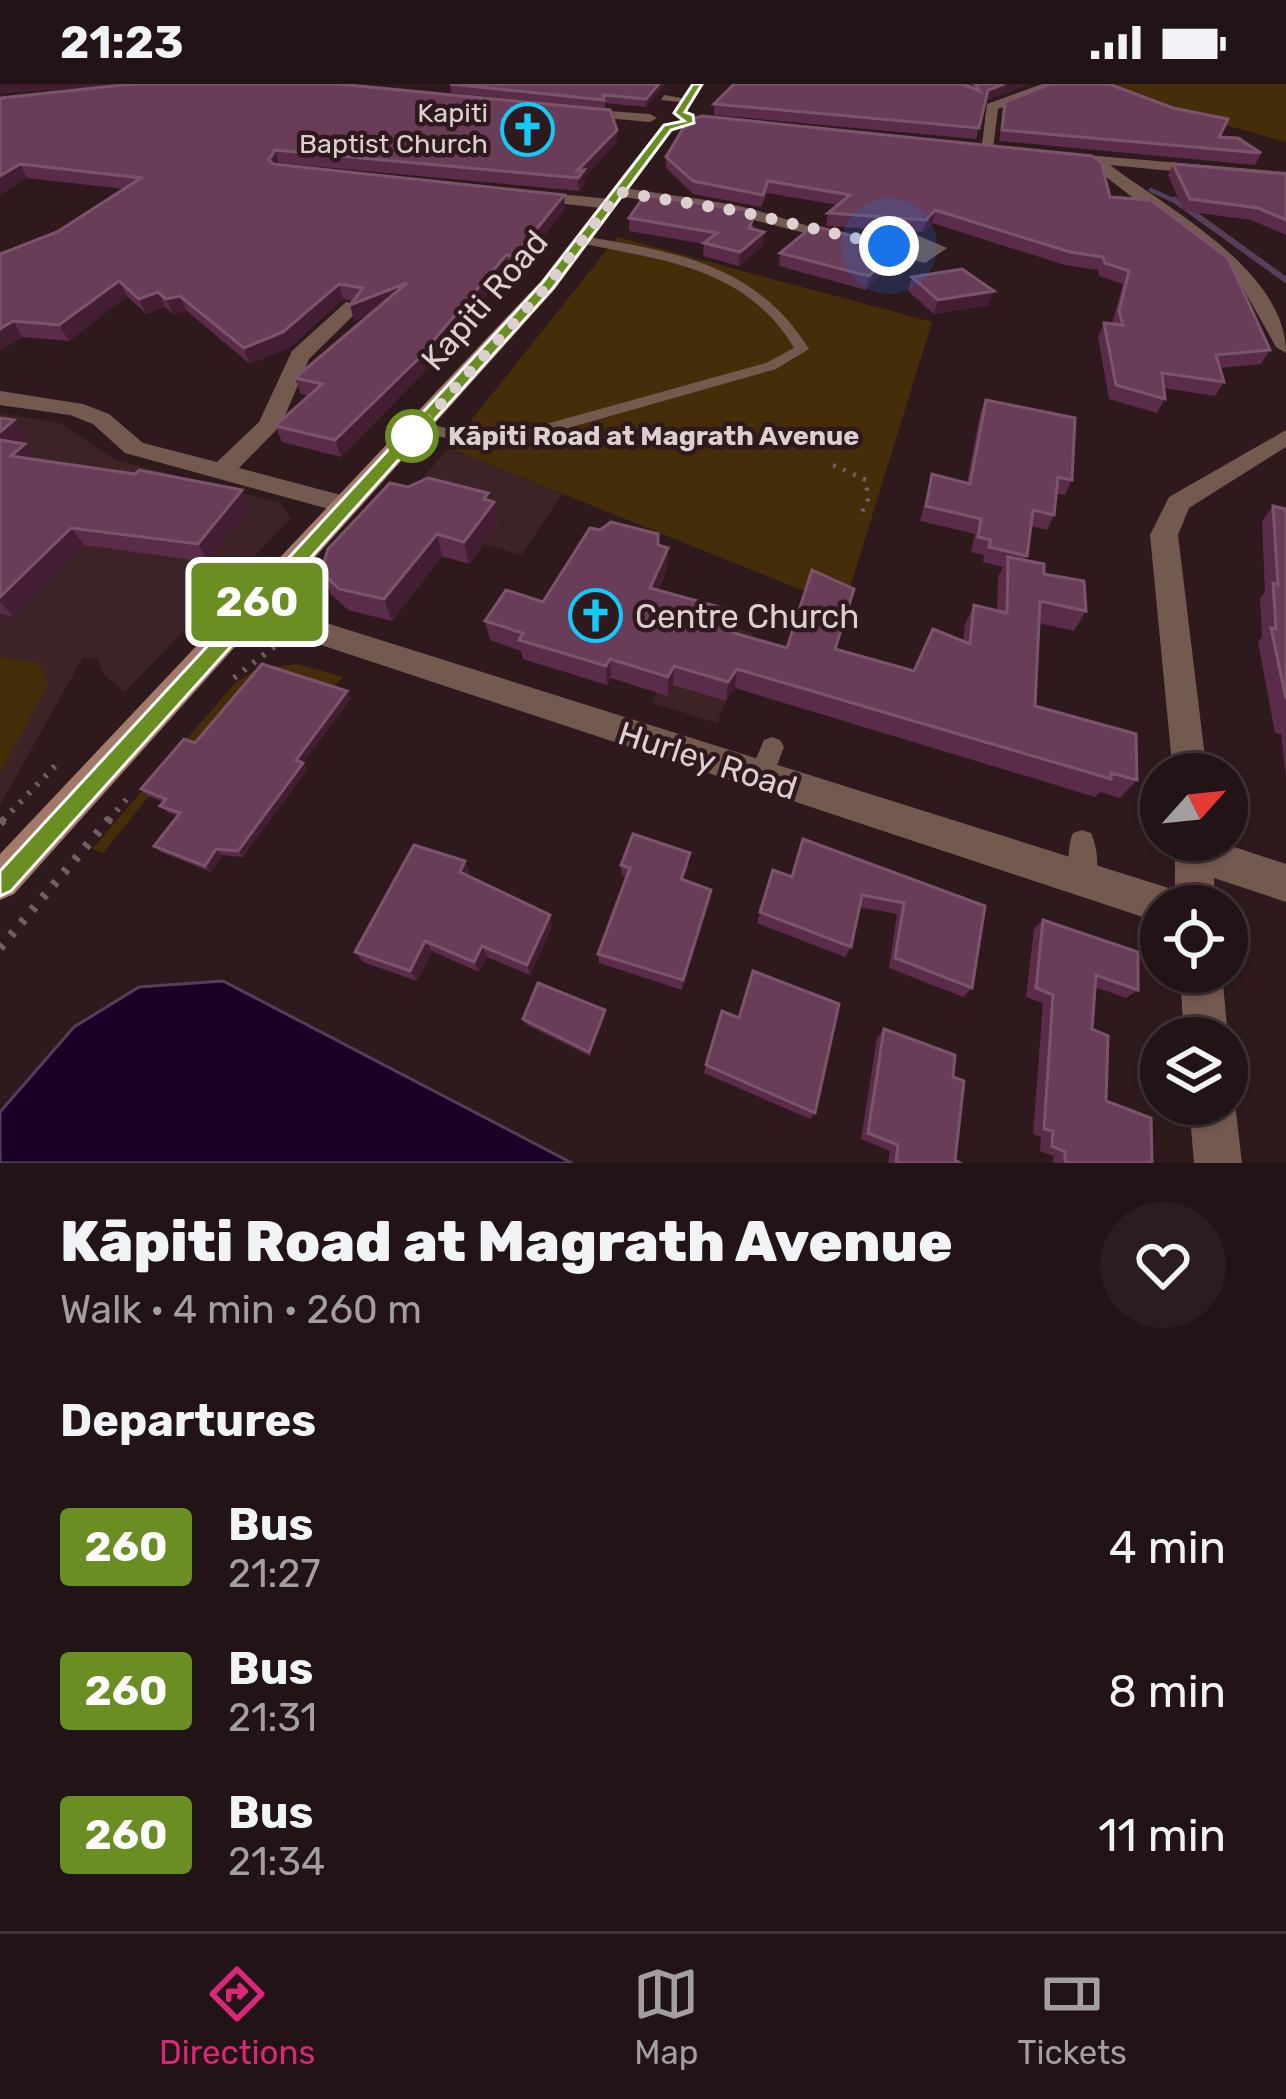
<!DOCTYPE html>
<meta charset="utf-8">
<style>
:root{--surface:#221416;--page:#2a1d1f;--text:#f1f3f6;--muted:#a29ea1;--line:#3f3335;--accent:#db2777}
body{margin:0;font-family:Rubik,sans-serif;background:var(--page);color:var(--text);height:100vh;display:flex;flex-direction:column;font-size:45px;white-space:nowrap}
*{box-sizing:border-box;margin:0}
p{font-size:39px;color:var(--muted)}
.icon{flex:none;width:66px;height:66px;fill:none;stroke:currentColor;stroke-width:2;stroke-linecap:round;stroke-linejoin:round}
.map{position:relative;height:1079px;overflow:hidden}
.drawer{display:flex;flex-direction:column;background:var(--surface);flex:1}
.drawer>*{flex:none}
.badge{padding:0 24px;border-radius:9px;font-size:42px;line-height:78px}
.needle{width:78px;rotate:63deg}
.tools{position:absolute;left:1140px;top:669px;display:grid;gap:24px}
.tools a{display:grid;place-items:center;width:108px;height:108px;border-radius:50%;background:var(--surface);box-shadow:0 3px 9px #0004,0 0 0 3px var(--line);font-size:60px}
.you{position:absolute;width:60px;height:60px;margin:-30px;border:9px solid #fff;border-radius:50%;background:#1a73e8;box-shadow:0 0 0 18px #1a73e833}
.map>.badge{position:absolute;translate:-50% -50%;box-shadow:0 0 0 6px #fff}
h2{padding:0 60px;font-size:45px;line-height:108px}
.round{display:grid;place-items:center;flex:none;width:126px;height:126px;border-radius:63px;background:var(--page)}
.overview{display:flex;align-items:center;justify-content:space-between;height:204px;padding:0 60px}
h1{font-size:57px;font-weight:800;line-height:90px}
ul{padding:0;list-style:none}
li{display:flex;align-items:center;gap:36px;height:144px;padding:0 60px}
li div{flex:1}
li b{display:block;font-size:45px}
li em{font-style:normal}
li .badge{min-width:132px;font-weight:700;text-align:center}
.status{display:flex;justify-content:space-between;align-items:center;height:84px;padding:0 60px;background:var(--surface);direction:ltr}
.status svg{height:33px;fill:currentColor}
.dock{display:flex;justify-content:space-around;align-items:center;height:168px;border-top:3px solid var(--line);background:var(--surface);font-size:33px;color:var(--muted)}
.dock a{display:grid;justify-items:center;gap:6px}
.dock .on{color:var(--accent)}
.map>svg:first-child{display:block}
</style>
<div class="status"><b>21:23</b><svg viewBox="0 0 49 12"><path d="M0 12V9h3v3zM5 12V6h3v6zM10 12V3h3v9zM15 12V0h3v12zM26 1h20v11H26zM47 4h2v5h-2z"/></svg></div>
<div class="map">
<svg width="1286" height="1079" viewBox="0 0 1286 1079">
<rect width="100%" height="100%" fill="#2e1a1d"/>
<g fill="#3d2326">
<path d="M0,329l60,10 56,37 164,43 11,15 -166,174 -21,-17 -7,-16 -14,-2 -83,148z"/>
<path d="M449,364l113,46 -41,61 -38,-11 -14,20 -100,-26z"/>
<path d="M649,520l104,29 -36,90 -65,-20 10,-23z"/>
</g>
<g fill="#462d09">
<path d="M1079,0h207v58l-206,-58z"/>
<path d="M617,153l315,85 -88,285 -395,-159z"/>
<path d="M0,573l39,6 9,21 -48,89z"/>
<path d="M298,580l45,13 -12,14 -182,105 -46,57 -11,-4 143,-166 22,-14z"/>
</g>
<path fill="#1a0027" stroke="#543e5a" stroke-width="3" d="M223,897l349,182h-572v-51l74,-85 65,-40z"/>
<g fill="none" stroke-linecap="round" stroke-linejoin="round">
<path stroke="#543e5a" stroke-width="4.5" d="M1151,106l28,13"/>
<path stroke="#543e5a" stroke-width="6" d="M1175,116l111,80"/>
<path stroke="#715f62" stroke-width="4.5" stroke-dasharray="3 8" stroke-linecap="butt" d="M833,381l33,15 2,19 -9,20"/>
<g stroke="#715f62" stroke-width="6" stroke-dasharray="3 9" stroke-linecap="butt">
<path d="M311,520l18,-22"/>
<path d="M234,594l41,-32"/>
<path d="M3,736l53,-55"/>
<path d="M109,736l21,-25"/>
</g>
<g stroke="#715f62" stroke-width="9" stroke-dasharray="4.5 12" stroke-linecap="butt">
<path d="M0,739l6,-6"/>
<path d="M0,864l111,-131"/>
</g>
<g fill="#74594f" fill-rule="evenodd">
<path d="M664,11l29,5 -5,3 -27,-3z"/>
<path d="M583,152c93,16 173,28 226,113l-33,20 -254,72 -42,3 -66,-12 -2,-4 8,-5 60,11 41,-3 245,-68 28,-15c-48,-81 -132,-88 -215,-105l-2,-3z"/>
<path d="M772,653l8,3 4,7 -15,39 -9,3 -9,-3 -3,-8 16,-38z"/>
<path d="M1082,746l9,3c7,16 9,40 2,55l-9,4 -9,-4c-7,-15 -9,-39 -2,-55z"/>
</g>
<g fill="#74594f" fill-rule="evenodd">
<path d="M1042,0h18l-62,25 -5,40 -12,3 6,-48z"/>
<path d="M567,24l83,6 7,4 -7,4 -78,-7z"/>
<path d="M1050,68l236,20v10l-176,-17c60,45 176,106 176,188l-10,-6 -38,-68 -150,-116 -38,-5z"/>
<path d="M619,103c40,7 81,11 120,19 58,13 115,43 173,27l35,15 -22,15 -188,-47 -124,-21 -2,-3z"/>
<path d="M527,107l83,8 8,5 -8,5 -89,-10 -2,-3z"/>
<path d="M346,218l17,4 -54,53 -28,66 -42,43 117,31 4,6 -4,6 -9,3 -222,-61 -32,-29 -23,-9 -70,-10v-14l83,13 26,10 34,29 74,19 42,-40 33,-71z"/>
<path d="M1286,346v17l-97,61 -11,27 29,239h-34l-23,-239 19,-38z"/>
<path d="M250,515l925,291v-50h38l73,24v38l-72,-24 1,28h-54v17l-921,-305 -5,-8z"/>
<path d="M1180,888h42l6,66 -1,2 -43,-2z"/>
<path d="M1227,1003l8,17 7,59h-48l-5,-59h38z"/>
</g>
<g fill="#a37969" fill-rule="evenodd">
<path d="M692,0h12l-20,32h-10z"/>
<path d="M663,40l12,3 -120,162 -541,605 -14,6v-46l541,-573z"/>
</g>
</g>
<g fill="#5b2b4a">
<path d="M0,0h338l279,58 -33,36 1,6 -6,7 -300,-28 -1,2 287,44 -49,62 -8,-1 -86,104 -81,83 -59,-15 -7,-16 34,-30 -8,-2 -6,-16 75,-64 -16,7 -1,-20 -10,-2 -54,49 -39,16 -63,-53 -14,3 -8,-7 -19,7 -19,-18 -58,45 -47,-4 -22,14v-97l57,-22 67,-43 -97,-11 -27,17v-97l122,-13 -122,8z"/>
<path d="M450,0h216l-20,23 -41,-4v5l-154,-15z"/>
<path d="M965,0h64l-43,16 -10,39 -262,-24v-11z"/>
<path d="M1005,18l214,35 42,16 -6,12 -256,-24z"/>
<path d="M666,73l444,40 160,153 -9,14 -41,4 4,14 -9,14 -51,-8 1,11 -8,14 -48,-14 -11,-62 6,-14 8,1 11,-40 -24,-8 -1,-6 -33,-5 -133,-42 -10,9 -96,-6 2,-13 10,-8 -71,-12 -6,14 -68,-13 -27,-26z"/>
<path d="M1173,80l113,10v61l-35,-15 -67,-9 -16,-36z"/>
<path d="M629,134l125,7 -1,4 11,3 -1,13 -24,21 -36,-10 1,-12 -75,-13z"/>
<path d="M780,169l115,7 -29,30 -87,-24z"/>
<path d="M912,193l77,28 -55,9 -26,-23z"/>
<path d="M986,316l86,80 -7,15 -9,-2 -2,22 -7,15 -16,-4 -6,34 19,14 42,37 -12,20 -35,-8 -4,83 102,74 -17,18 -20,-6 -5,5 -360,-109 -9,13 -53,-16 -5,11 -57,-18 -4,7 -84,-26 -2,-8 -31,-11 -5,-19 58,-19 115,-57 10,3 -1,20 -9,22 73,42 56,16 49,1 78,22 49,-30 2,-17 9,-19 23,5 1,-33 5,-10 -20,-5 1,-7 -13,-3 4,-18 -55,-13 12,-47 35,9 13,-69z"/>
<path d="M0,334l14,2 13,18 -7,5 5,1 11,16 215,48 -43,54 -124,-17 -70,72 -14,-3z"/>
<path d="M408,403l86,15 4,22 -29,40 -27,-8 -50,65 -44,-11 -17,-16 -10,-22z"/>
<path d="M1273,422l13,3v269l-5,-44 -6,-1 -17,-91 4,-5 -2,-39 5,-6 -3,-71z"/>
<path d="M347,607l4,7 -48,65 4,7 -64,87 -21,-2 -11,17 -50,-20 -7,-6 24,-30 -11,-4 -7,-6 3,-4 -15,-6 -7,-7 54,-46z"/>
<path d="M465,777l5,13 -1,2 83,50 -22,49 -43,-18 -8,15 -47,-21 -15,30 -54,-19 -8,-10z"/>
<path d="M689,780l-6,16 27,20 -28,90 -83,-27 -1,-9 28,-77 -4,-1 -1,-11z"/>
<path d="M773,786l19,7 193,29 -13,82 -9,9 -74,-29 8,-54 -37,-7 -9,40 -6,10 -88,-34z"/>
<path d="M1043,836l95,70 -12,8 -31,-11 -3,42 14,72 46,62h-99v-7l-13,-5 1,-14 -8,-3 10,-131 -17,-6 8,-68z"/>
<path d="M722,927l93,102 -5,6 -106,-46z"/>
<path d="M605,931l-15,41 -65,-32 -2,-5z"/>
<path d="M884,945l69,48 2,83 5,3h-72l2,-12 -29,-12 16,-101z"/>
</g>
<g fill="#431d32">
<path d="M0,0h136l-136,9z"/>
<path d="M659,0h7l-20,23v-8z"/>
<path d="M1004,0h25l-44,16 3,-10z"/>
<path d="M617,46v12l-33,36 1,6 -6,7 -2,-20z"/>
<path d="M275,66l4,13 -5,11 -5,-14z"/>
<path d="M20,80l7,14 -27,17v-19z"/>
<path d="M564,111l1,14 -49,62 -1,-15z"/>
<path d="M935,126l-3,13 -10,9 4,-12z"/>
<path d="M764,148l-1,13 -24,21 1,-14z"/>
<path d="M898,163l-3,13 -29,30 3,-14z"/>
<path d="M506,171l2,15 -86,104 -81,83 -6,-17z"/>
<path d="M119,197l8,15 -58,45 -10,-16z"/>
<path d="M407,199l3,15 -56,23 -4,-16z"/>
<path d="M339,200l4,15 -54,49 -39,16 -6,-16z"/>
<path d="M994,207l-5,14 -55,9 4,-14z"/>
<path d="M158,208l7,15 -19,7 -7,-15z"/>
<path d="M180,212l7,15 -14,3 -7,-15z"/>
<path d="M13,237l9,16 -22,14v-22z"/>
<path d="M14,336l13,18 -23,18 -4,-6v-18z"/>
<path d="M25,360l12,17 -26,-5z"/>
<path d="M242,406l9,18 -43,54 -10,-18z"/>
<path d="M488,409l2,13 4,-4 4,22 -29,40 -5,-22z"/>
<path d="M71,444l13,17 -70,72 -14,-15v-5z"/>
<path d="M437,450l5,22 -50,65 -8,-22z"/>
<path d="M668,464l-1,20 -17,39v-19z"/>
<path d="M610,575l1,19 -4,7 -1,-19z"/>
<path d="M674,582l-1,19 -5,11v-19z"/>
<path d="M737,585l-2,19 -9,13 2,-19z"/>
<path d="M347,607l4,7 -48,65 4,7 -64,87 -5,-6 58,-91z"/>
<path d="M216,765l6,6 -11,17 -6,-6z"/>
<path d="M465,777l5,13 -5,10 -5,-12z"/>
<path d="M711,806l-1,10 -28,90 1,-10z"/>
<path d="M550,831l2,11 -22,49 -3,-10z"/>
<path d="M425,857l7,10 -15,30 -7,-10z"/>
<path d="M482,862l5,11 -8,15 -5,-10z"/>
<path d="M605,926v5l-15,41 -1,-4z"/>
</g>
<g fill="#693d58" stroke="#7b546b" stroke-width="3">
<path d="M132,0h206l272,26 7,20 -40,41 7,-1 -6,8 -303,-28 -6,10 4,4 291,31 -49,61 -9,-1 -88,104 -83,81 -60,-14 47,-42 -27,-6 112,-95 -57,22 13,-17 -24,-4 -56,48 -39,16 -64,-52 -14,3 -8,-7 -19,7 -20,-18 -60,44 -46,-4 -13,8v-75l57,-22 84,-54 -121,-14 -20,12v-78z"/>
<path d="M450,0h209l-13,15 -43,-4 1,5z"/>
<path d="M734,0h228l18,7 -5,-7h29l-16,6 -9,38 -265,-24z"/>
<path d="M1050,0h59l64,24 55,11 -9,18 19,1 23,15 -259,-23 3,-28z"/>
<path d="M702,32l390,40 9,6 9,35 41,3 77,58 42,92 -54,5 8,27 -62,-9 3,26 -49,-14 -12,-62 19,2 -4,-14 10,-40 -24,-8 -2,-6 -33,-5 -135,-42 -9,10 -98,-7 22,-18 -82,-14 -5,14 -70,-14 -27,-24 22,-37z"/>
<path d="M1173,80l113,10v46l-28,-12 -68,-9z"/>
<path d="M645,111l111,17 -7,16 15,4 -24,20 -36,-9 13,-10 -88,-15z"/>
<path d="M813,142l85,21 -29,29 -89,-23z"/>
<path d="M962,185l32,22 -56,9 -26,-23z"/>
<path d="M986,316l89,18 -3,62 -14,-3 -4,38 -21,-5 -6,46 -38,-9 2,-7 -13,-3 3,-18 -55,-13 6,-32 38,10z"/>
<path d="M0,334l14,2 -14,12z"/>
<path d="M0,356l25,4 -14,12 124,18 4,-4 103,20 -44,54 -127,-16 -71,69z"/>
<path d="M428,394l60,15 -4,6 10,3 -30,40 -27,-8 -53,65 -45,-10 -18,-17 7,-23 62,-66 18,4z"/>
<path d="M1273,422l13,3v190l-15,-71 5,1 -3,-46 5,2z"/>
<path d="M611,438l47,12v11l10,3 -18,40 84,23 -7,20 60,17 25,-78 42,19 -19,60 79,22 19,-42 37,15 4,-39 33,8 1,-56 36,7v10l40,7 2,30 -46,-10 -5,105 101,28 1,46 -26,-7v6l-374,-110 -9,13 -54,-16 -6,11 -58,-18 -4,7 -87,-26 4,-7 -38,-12 21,-31 37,12 47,-74 10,2z"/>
<path d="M262,580l85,27 -51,69 7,3 -65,88 -22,-2 -11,17 -51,-20 26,-33 -20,-7 6,-7 -25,-10 43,-50 11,4z"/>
<path d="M633,750l57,19 -9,26 30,11 -28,90 -85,-26 32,-86 -9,-3z"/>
<path d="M803,755l182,67 -13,82 -77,-30 9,-55 -42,-8 -11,52 -91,-35 13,-42 19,7z"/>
<path d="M414,761l51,16 -5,11 90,43 -23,50 -45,-19 -8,16 -49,-21 -15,30 -55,-19z"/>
<path d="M1043,836l95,32v38l-42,-15 -4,54 16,7 -2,65 45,17 1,45h-83l-4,-2v-9l-13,-6 1,-15 -9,-2 9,-134 -17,-7z"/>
<path d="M753,887l86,33 -24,109 -109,-48 16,-54 17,7z"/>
<path d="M538,899l67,27 -16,42 -66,-33z"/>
<path d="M884,945l71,26 -2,22 11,4 -9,79 5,3h-64l2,-18 -30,-12z"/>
</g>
<path fill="#6b8e23" stroke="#fff" stroke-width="3" d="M693,0h9l-17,28 8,3 1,8 -23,7 -118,158 -542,603 -11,5v-25l543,-589 121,-157 20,-4 -10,-8z"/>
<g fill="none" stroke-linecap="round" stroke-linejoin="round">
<path stroke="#ddcfd0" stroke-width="12" stroke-dasharray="0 21.6" d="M412,352l136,-151 71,-93 119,19 151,35"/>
</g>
<defs>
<symbol id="church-ring" viewBox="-11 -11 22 22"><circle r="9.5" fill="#2e1a1d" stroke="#13cafb" stroke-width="1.5"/><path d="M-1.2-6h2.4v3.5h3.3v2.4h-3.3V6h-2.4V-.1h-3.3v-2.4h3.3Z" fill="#13cafb"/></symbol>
</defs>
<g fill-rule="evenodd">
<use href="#church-ring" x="498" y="16" width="59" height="59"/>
<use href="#church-ring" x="566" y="502" width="59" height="59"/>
</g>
<circle fill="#fff" stroke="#6b8e23" stroke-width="6" cx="412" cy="352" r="24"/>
<g text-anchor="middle" stroke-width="9" stroke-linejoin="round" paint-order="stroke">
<g font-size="27" fill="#ddcfd0" stroke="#2e1a1d" text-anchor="end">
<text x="488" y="38">Kapiti<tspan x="488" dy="31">Baptist Church</tspan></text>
</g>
<g font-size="27" font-weight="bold" fill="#ddcfd0" stroke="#2e1a1d" text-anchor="start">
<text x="448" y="361">Kāpiti Road at Magrath Avenue</text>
</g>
<g font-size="33" fill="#ddcfd0" stroke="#2e1a1d">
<text transform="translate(484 216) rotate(-49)" y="12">Kapiti Road</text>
<text transform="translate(708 676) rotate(18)" y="12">Hurley Road</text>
</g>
<g font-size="33" fill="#ddcfd0" stroke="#2e1a1d" text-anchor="start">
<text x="635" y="544">Centre Church</text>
</g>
</g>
</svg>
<div class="tools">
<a><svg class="needle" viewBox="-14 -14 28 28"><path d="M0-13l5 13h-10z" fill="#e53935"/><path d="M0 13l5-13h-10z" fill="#a29ea1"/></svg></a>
<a><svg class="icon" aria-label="locate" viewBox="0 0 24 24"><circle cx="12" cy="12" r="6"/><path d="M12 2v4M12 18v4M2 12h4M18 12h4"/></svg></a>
<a><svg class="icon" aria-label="layers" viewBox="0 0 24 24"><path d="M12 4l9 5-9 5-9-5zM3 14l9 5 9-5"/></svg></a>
</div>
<div class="you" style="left:889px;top:162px"></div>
<b class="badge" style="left:257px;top:518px;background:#6b8e23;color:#fff">260</b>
</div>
<section class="drawer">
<div class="overview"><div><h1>Kāpiti Road at Magrath Avenue</h1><p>Walk · 4 min · 260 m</p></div><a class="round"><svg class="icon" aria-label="heart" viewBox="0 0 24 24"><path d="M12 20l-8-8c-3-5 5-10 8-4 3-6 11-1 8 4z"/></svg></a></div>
<h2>Departures</h2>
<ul>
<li><span class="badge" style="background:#6b8e23;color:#fff">260</span><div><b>Bus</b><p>21:27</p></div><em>4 min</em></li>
<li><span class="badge" style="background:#6b8e23;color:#fff">260</span><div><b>Bus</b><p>21:31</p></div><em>8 min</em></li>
<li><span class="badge" style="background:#6b8e23;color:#fff">260</span><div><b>Bus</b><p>21:34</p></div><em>11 min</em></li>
</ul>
</section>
<nav class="dock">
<a class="on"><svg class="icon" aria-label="directions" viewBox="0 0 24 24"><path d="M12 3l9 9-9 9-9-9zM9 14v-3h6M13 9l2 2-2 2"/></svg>Directions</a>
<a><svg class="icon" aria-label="map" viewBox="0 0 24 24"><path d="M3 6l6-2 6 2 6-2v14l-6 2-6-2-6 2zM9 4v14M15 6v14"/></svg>Map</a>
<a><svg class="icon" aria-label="tickets" viewBox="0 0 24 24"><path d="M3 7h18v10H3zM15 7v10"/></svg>Tickets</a>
</nav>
